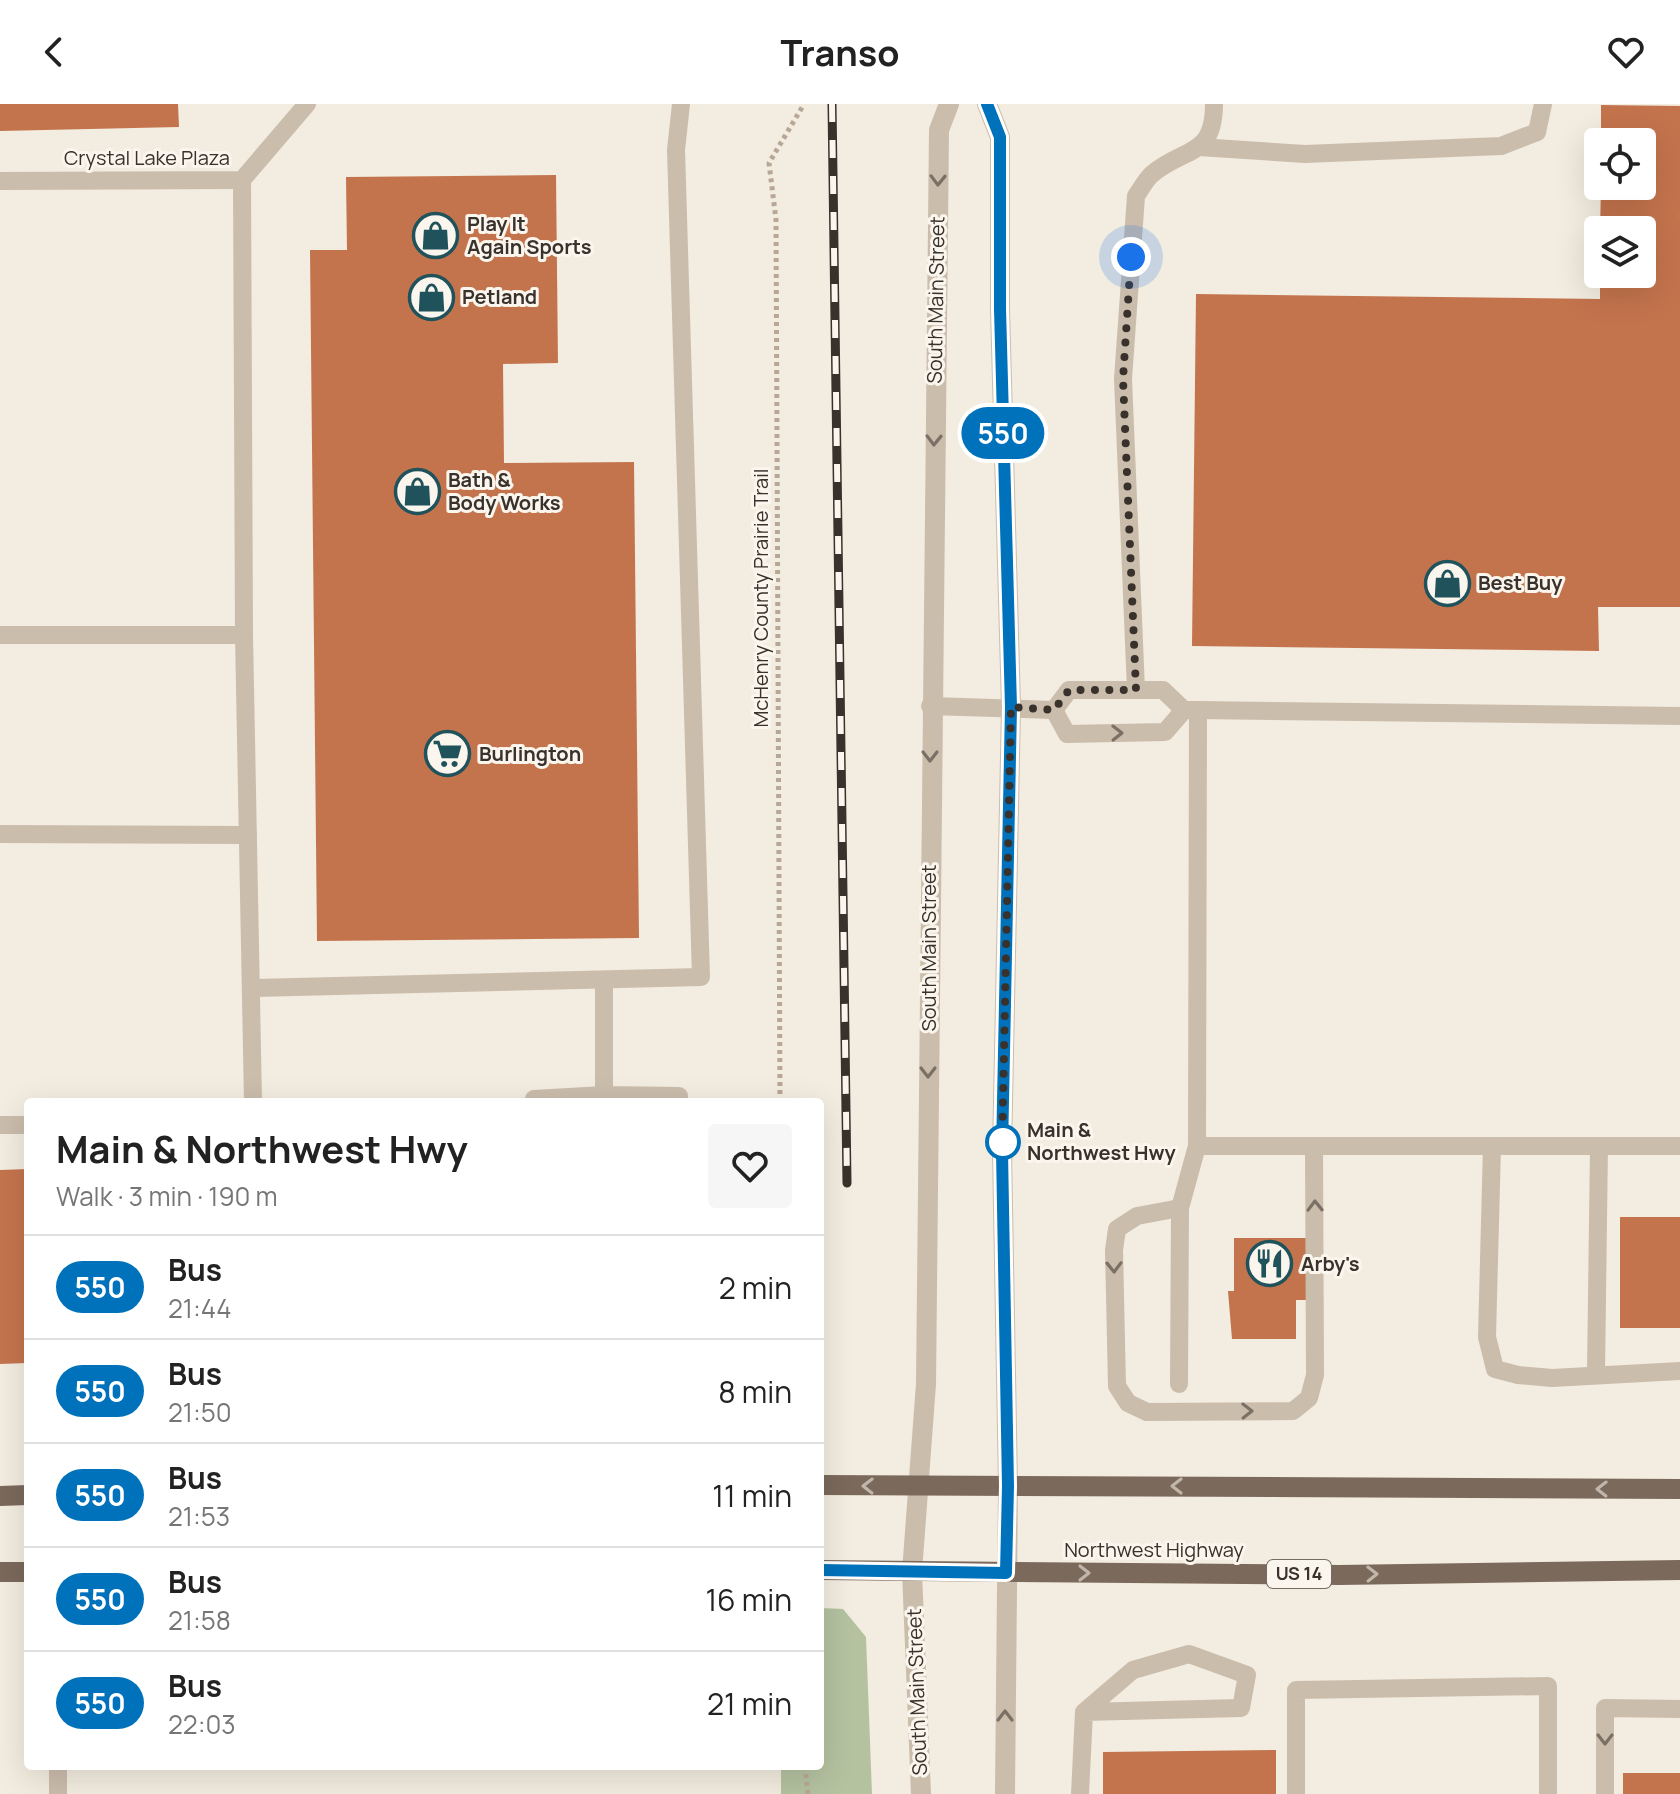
<!DOCTYPE html>
<meta charset="utf-8">
<style>
:root{--surface:#fff;--page:#f6f6f6;--text:#222;--muted:#767676;--line:#e0e0e0}
body{margin:0;font-family:Manrope,sans-serif;background:var(--page);color:var(--text);height:100vh;display:flex;flex-direction:column;font-size:30px;white-space:nowrap}
*{box-sizing:border-box;margin:0}
p{font-size:26px;color:var(--muted)}
.icon{flex:none;width:44px;height:44px;fill:none;stroke:currentColor;stroke-width:2;stroke-linecap:round;stroke-linejoin:round}
.map{position:relative;flex:1;overflow:hidden}
.sheet{position:absolute;left:24px;top:994px;width:800px;height:672px;display:flex;flex-direction:column;background:var(--surface);border-radius:8px;box-shadow:0 8px 32px #0002}
.sheet>*{flex:none}
.badge{padding:0 16px;border-radius:26px;font-size:28px;line-height:52px}
.tools{position:absolute;left:1584px;top:24px;display:grid;gap:16px}
.tools a{display:grid;place-items:center;width:72px;height:72px;border-radius:8px;background:var(--surface);box-shadow:0 8px 32px #0002;font-size:40px}
.you{position:absolute;width:40px;height:40px;margin:-20px;border:6px solid #fff;border-radius:50%;background:#1a73e8;box-shadow:0 0 0 12px #1a73e833}
.map>.badge{position:absolute;translate:-50% -50%;box-shadow:0 0 0 4px #fff}
.round{display:grid;place-items:center;flex:none;width:84px;height:84px;border-radius:8px;background:var(--page)}
.headline{display:flex;align-items:center;justify-content:space-between;height:136px;padding:0 32px}
h1{font-size:38px;font-weight:700;line-height:60px}
ul{padding:0;list-style:none}
li{display:flex;align-items:center;gap:24px;height:104px;padding:0 32px;border-top:2px solid var(--line)}
li div{flex:1}
li b{display:block;font-size:30px}
li em{font-style:normal}
li .badge{min-width:88px;font-weight:700;text-align:center}
header{display:flex;justify-content:space-between;align-items:center;height:104px;padding:0 32px;background:var(--surface);font-size:36px;font-weight:700}
.map>svg:first-child{display:block}
</style>
<header><svg class="icon" aria-label="back" viewBox="0 0 24 24"><path d="M15 5l-7 7 7 7"/></svg>Transo<svg class="icon" aria-label="heart" viewBox="0 0 24 24"><path d="M12 20l-8-8c-3-5 5-10 8-4 3-6 11-1 8 4z"/></svg></header>
<div class="map">
<svg width="1680" height="1690" viewBox="0 0 1680 1690">
<rect width="100%" height="100%" fill="#f3ece0"/>
<path fill="#b4c2a0" d="M820,1504l23,1 23,28 6,157h-91v-28h39z"/>
<g fill="#c4744d">
<path d="M0,0h178l1,23 -179,4z"/>
<path d="M1601,1l79,1v501h-82l1,44 -407,-5 4,-352 404,5v-25h42v-44h-42l1,-44h41v-44h-41z"/>
<path d="M556,71l2,188 -55,1 1,99 130,-1 5,476 -322,3 -7,-691h37l-1,-73z"/>
<path d="M28,1065v194l-28,1v-194z"/>
<rect x="1620" y="1113" width="60" height="111"/>
<path d="M1234,1134h72l1,62h-11v39h-64l-4,-48h6z"/>
<path d="M1276,1646v44h-173v-42z"/>
<rect x="1623" y="1669" width="57" height="21"/>
</g>
<g fill="none" stroke-linecap="round" stroke-linejoin="round">
<g stroke="#b7a796" stroke-width="5" stroke-dasharray="4 4" stroke-linecap="butt">
<path d="M780,998l-4,-882 -7,-57 35,-59"/>
<path d="M820,1216v53"/>
<path d="M805,1662l3,28"/>
</g>
<g stroke="#cbbdac" stroke-width="18">
<path d="M1199,43l106,7 196,-8 36,-14 6,-28"/>
<path d="M242,76l2,455"/>
<path d="M0,77l242,-1 65,-76"/>
<path d="M0,531h244l9,467"/>
<path d="M1136,586l-13,-311 13,-183c5,-7 9,-15 15,-21 31,-28 63,-16 63,-71"/>
<path d="M930,602l124,4"/>
<path d="M1054,606l13,24 98,-2 19,-22h14l482,6"/>
<path d="M1054,606l15,-20h94l21,20"/>
<path d="M1198,606l-1,436h483"/>
<path d="M0,730l248,1"/>
<path d="M604,876v115l75,1v6"/>
<path d="M251,884l450,-11 -25,-827 5,-46"/>
<path d="M534,998v-3l70,-4"/>
<path d="M0,1021h28"/>
<path d="M1492,1042l-5,191 8,32 23,6 34,3 128,-7"/>
<path d="M1180,1104l-43,8 -20,13 -3,21 3,136 11,17 19,9 146,-1 16,-13 6,-23 -1,-229"/>
<path d="M1596,1269l3,-227"/>
<path d="M1179,1280l1,-176 17,-62"/>
<path d="M58,1662v28"/>
<path d="M1080,1690l4,-82 49,-42 56,-16 58,21 -6,33 -157,4"/>
<path d="M1296,1690v-104l252,-4v108"/>
<path d="M1605,1690v-86l75,1"/>
</g>
<g stroke="#cbbdac" stroke-width="20">
<path d="M987,0l13,33v172l11,398 -9,444 6,335 -3,308"/>
<path d="M921,1690l-9,-222 14,-188 13,-1254 10,-26"/>
</g>
<g stroke="#7b695c" stroke-width="20">
<path d="M820,1381l860,4"/>
<path d="M0,1392l28,-1"/>
<path d="M820,1466l519,5 341,-5"/>
<path d="M0,1468h28"/>
</g>
<defs>
<path id="rail" d="M832,0l15,1079"/>
</defs>
<use href="#rail" stroke="#39312b" stroke-width="9"/>
<use href="#rail" stroke="#faf5ed" stroke-width="6" stroke-dasharray="18" stroke-linecap="butt"/>
</g>
<defs><path id="oneway-chevron" d="M-2-3.5L2.5 0L-2 3.5" fill="none" stroke-width="1.6" stroke-linecap="round" stroke-linejoin="round" transform="scale(2)"/></defs>
<g stroke="#7b7065">
<use href="#oneway-chevron" transform="translate(938 76) rotate(91)"/>
<use href="#oneway-chevron" transform="translate(934 336) rotate(91)"/>
<use href="#oneway-chevron" transform="translate(1117 629) rotate(-1)"/>
<use href="#oneway-chevron" transform="translate(930 652) rotate(90)"/>
<use href="#oneway-chevron" transform="translate(928 968) rotate(90)"/>
<use href="#oneway-chevron" transform="translate(1315 1102) rotate(-91)"/>
<use href="#oneway-chevron" transform="translate(1114 1163) rotate(89)"/>
<use href="#oneway-chevron" transform="translate(1247 1307) rotate(-1)"/>
<use href="#oneway-chevron" transform="translate(1005 1612) rotate(-90)"/>
<use href="#oneway-chevron" transform="translate(1605 1635) rotate(90)"/>
</g>
<g stroke="#c1b6ac">
<use href="#oneway-chevron" transform="translate(868 1382) rotate(-179)"/>
<use href="#oneway-chevron" transform="translate(1177 1382) rotate(180)"/>
<use href="#oneway-chevron" transform="translate(1602 1385) rotate(-179)"/>
<use href="#oneway-chevron" transform="translate(1084 1469)"/>
<use href="#oneway-chevron" transform="translate(1372 1470) rotate(-1)"/>
</g>
<g fill="none" stroke-linecap="round" stroke-linejoin="round">
<defs>
<path id="line" d="M820,1466l186,3 2,-87 -6,-335 9,-444 -11,-398v-172l-13,-33"/>
</defs>
<use href="#line" stroke="#fff" stroke-width="18"/>
<use href="#line" stroke="#0072bc" stroke-width="12"/>
<path stroke="#39312b" stroke-width="8" stroke-dasharray="0 14.4" d="M1003,1038l-1,9 9,-444 43,3 15,-20h67l-13,-311 8,-122"/>
</g>
<defs>
<symbol id="shop-ring" viewBox="-11 -11 22 22"><circle r="9.5" fill="#faf5ed" stroke="#20525b" stroke-width="1.5"/><path d="M-5-2.5h2.3a2.7 3.5 0 0 1 5.4 0H5L5.5 6h-11ZM-1.5-2.5h3a1.5 2.3 0 0 0-3 0Z" fill="#20525b"/></symbol>
<symbol id="supermarket-ring" viewBox="-11 -11 22 22"><circle r="9.5" fill="#faf5ed" stroke="#20525b" stroke-width="1.5"/><path d="M-6-5.5h2.5l.6 2H6L4.5 2H-2.5L-4.4-4H-6ZM-1.5 3.2a1.3 1.3 0 1 0 .1 0ZM3 3.2a1.3 1.3 0 1 0 .1 0Z" fill="#20525b"/></symbol>
<symbol id="restaurant-ring" viewBox="-11 -11 22 22"><circle r="9.5" fill="#faf5ed" stroke="#20525b" stroke-width="1.5"/><path d="M-5-6h1v4h1v-4h1v4h1v-4h1v5L-1.5 .5V6h-2V.5L-5-1ZM5-6V6H3V1.5H1.5Q1.5-4 5-6Z" fill="#20525b"/></symbol>
</defs>
<g fill-rule="evenodd">
<use href="#shop-ring" x="410" y="106" width="51" height="51"/>
<use href="#shop-ring" x="406" y="168" width="51" height="51"/>
<use href="#shop-ring" x="392" y="362" width="51" height="51"/>
<use href="#shop-ring" x="1422" y="454" width="51" height="51"/>
<use href="#supermarket-ring" x="422" y="624" width="51" height="51"/>
<use href="#restaurant-ring" x="1244" y="1134" width="51" height="51"/>
</g>
<circle fill="#fff" stroke="#0072bc" stroke-width="4" cx="1003" cy="1038" r="16"/>
<g text-anchor="middle" stroke-width="6" stroke-linejoin="round" paint-order="stroke">
<rect fill="#faf5ed" stroke="#736c65" stroke-width="2" x="1267" y="1456" width="64" height="28" rx="6"/>
<g font-size="18" font-weight="bold" fill="#39312b">
<text x="1299" y="1476">US 14</text>
</g>
<g font-size="20" fill="#39312b" stroke="#faf5ed">
<text x="147" y="61">Crystal Lake Plaza</text>
<text transform="translate(936 196) rotate(-89)" y="7">South Main Street</text>
<text transform="translate(761 494) rotate(-90)" y="7">McHenry County Prairie Trail</text>
<text transform="translate(929 844) rotate(-90)" y="7">South Main Street</text>
<text x="1154" y="1453">Northwest Highway</text>
<text transform="translate(917 1588) rotate(-92)" y="7">South Main Street</text>
</g>
<g font-size="20" font-weight="bold" fill="#39312b" stroke="#faf5ed" text-anchor="start">
<text x="467" y="127">Play It<tspan x="467" dy="23">Again Sports</tspan></text>
<text x="462" y="200">Petland</text>
<text x="448" y="383">Bath &amp;<tspan x="448" dy="23">Body Works</tspan></text>
<text x="1478" y="486">Best Buy</text>
<text x="479" y="657">Burlington</text>
<text x="1301" y="1167">Arby's</text>
</g>
<g font-size="20" font-weight="bold" fill="#39312b" stroke="#faf5ed" text-anchor="start">
<text x="1027" y="1033">Main &amp;<tspan x="1027" dy="23">Northwest Hwy</tspan></text>
</g>
</g>
</svg>
<div class="tools">
<a><svg class="icon" aria-label="locate" viewBox="0 0 24 24"><circle cx="12" cy="12" r="6"/><path d="M12 2v4M12 18v4M2 12h4M18 12h4"/></svg></a>
<a><svg class="icon" aria-label="layers" viewBox="0 0 24 24"><path d="M12 4l9 5-9 5-9-5zM3 14l9 5 9-5"/></svg></a>
</div>
<div class="you" style="left:1131px;top:153px"></div>
<b class="badge" style="left:1003px;top:329px;background:#0072bc;color:#fff">550</b>
<section class="sheet">
<div class="headline"><div><h1>Main &amp; Northwest Hwy</h1><p>Walk · 3 min · 190 m</p></div><a class="round"><svg class="icon" aria-label="heart" viewBox="0 0 24 24"><path d="M12 20l-8-8c-3-5 5-10 8-4 3-6 11-1 8 4z"/></svg></a></div>
<ul>
<li><span class="badge" style="background:#0072bc;color:#fff">550</span><div><b>Bus</b><p>21:44</p></div><em>2 min</em></li>
<li><span class="badge" style="background:#0072bc;color:#fff">550</span><div><b>Bus</b><p>21:50</p></div><em>8 min</em></li>
<li><span class="badge" style="background:#0072bc;color:#fff">550</span><div><b>Bus</b><p>21:53</p></div><em>11 min</em></li>
<li><span class="badge" style="background:#0072bc;color:#fff">550</span><div><b>Bus</b><p>21:58</p></div><em>16 min</em></li>
<li><span class="badge" style="background:#0072bc;color:#fff">550</span><div><b>Bus</b><p>22:03</p></div><em>21 min</em></li>
</ul>
</section>
</div>
